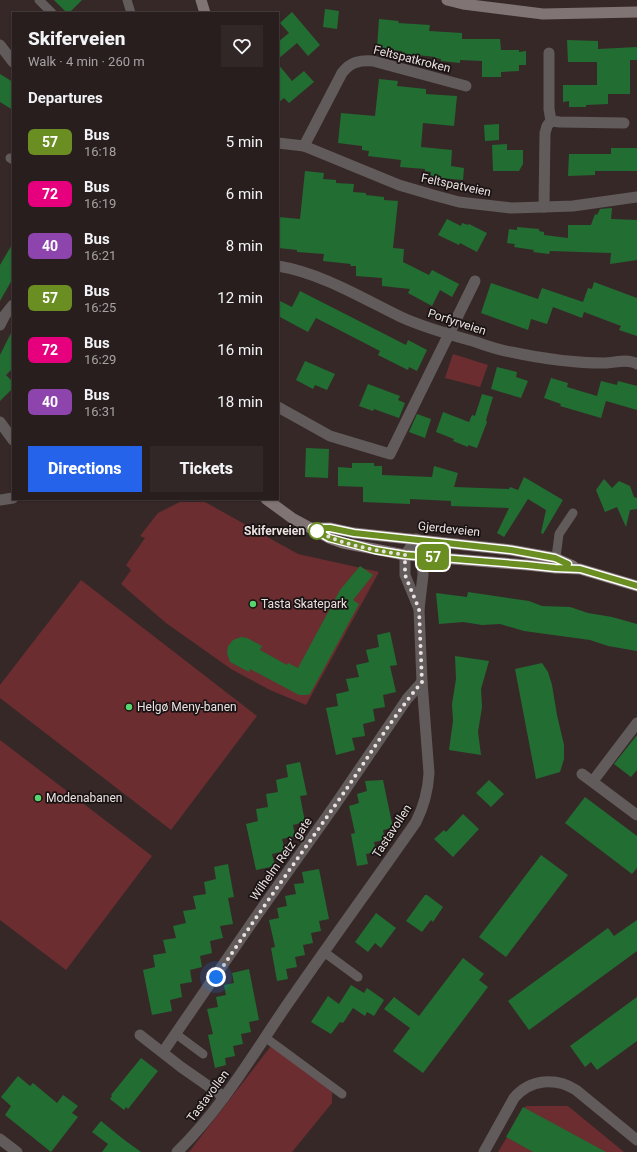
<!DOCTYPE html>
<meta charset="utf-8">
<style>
:root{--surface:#291e1e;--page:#312727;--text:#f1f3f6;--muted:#a5a2a4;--line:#453c3c;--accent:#2563eb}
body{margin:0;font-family:Roboto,sans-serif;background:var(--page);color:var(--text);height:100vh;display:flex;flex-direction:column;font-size:15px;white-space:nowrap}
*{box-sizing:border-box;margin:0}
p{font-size:13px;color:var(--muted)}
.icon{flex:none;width:22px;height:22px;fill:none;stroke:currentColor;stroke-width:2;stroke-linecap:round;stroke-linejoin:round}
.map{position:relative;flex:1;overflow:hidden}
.sheet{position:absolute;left:12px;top:12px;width:267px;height:488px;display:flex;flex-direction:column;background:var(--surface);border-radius:0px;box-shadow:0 1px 3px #0004,0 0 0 1px var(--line)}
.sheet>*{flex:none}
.badge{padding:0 8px;border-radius:6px;font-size:14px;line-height:26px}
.you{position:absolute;width:20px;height:20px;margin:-10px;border:3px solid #fff;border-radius:50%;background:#1a73e8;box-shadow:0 0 0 6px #1a73e833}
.map>.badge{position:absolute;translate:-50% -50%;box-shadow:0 0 0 2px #fff}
h2{padding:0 16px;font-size:15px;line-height:36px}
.round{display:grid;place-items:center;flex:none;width:42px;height:42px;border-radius:0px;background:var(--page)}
.overview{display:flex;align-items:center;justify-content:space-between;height:68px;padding:0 16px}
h1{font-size:19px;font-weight:800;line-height:30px}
.button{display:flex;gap:8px;margin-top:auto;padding:8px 16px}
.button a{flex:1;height:46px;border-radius:0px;background:var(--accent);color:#fff;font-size:16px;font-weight:800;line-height:46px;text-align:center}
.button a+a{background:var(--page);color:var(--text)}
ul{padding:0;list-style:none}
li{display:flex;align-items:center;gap:12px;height:52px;padding:0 16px}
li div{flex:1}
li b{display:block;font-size:15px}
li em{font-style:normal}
li .badge{min-width:44px;font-weight:700;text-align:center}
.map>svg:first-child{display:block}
</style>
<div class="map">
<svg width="637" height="1152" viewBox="0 0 637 1152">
<rect width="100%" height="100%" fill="#372828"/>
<g fill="#6b2d30">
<path d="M453,354l35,11 -8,22 -35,-9z"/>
<path d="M180,502h25l93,52 81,18 -73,133 -36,-15 -39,-21 -65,-46 -45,-39 10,-14 -5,-5 19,-27 -5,-2 18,-23z"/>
<path d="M81,580l176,136 -86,114 -171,-132v-13z"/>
<path d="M0,740l152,116 -86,114 -66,-50z"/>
<path d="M271,1046l61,46v11l-40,49h-103z"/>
<path d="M526,1106h42l56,46h-126z"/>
</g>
<g fill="#226d32">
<path d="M54,0h28l-13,13h-2z"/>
<path d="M325,9l14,2 -2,18 -14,-2z"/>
<path d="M292,12l28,33 -12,11 -11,-13 -19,16v-17l11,-9 -9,-10z"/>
<path d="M379,19l20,2 -1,2 32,2 -1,6 33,2v6h38l1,11h18v2l7,-1v14h-7v6l-18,1v5h-19v-16l-22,-1v3l-19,-2v-2l-6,-1v-1l-27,-3 -7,-1 1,-2 -25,-2z"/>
<path d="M567,40l31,1v8l39,-2v13h-7v34h-22v10l-22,1v2h-17v-6l-6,1v-17h34v-23h-29z"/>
<path d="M278,64l14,17 12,-10 10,11 -25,21 -5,-5 -6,5z"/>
<path d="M0,74l13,8v28l-13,-8z"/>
<path d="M379,79l19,2 -1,5 29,3v5l31,2 -3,30 -31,-3 -2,24 31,3 -1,16 13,2 -1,12 -33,-3 1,-5 -6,-1v-2l-25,-2 1,-7 -33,-4 1,-5 -7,-1v-4l-24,-3 3,-30 34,3z"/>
<path d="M499,124v16l-14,1 -1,-16z"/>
<path d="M507,144v6h16v14l-4,7h-26l-1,-26z"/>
<path d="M611,148h26v23h-42v4l-27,1 1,-22h42z"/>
<path d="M305,171l19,2 -1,6 13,1v3l18,1 -1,8 13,1v2l18,2v3l14,1 -5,47 11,1 -1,13 26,13 3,-5 27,14 -7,13 -12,-7 -8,16 -24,-13 2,-4 -28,-3v-8l-26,-2v-10h-6l1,-2 -28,-3 1,-7 -27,-2v-2l-19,-2v-31l22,2z"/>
<path d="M612,208l-1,11 26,1v40l-27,4 1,-11 -61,-2 -1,3 -16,-2 1,-2 -20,-3 1,-3 -8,-1 2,-14 8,1v-3l22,2v2l5,1v3l24,3v-13h23l4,-11 2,1 3,-6z"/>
<path d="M447,219l14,7 1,-3 6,2 1,-1 18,9 -10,19 -17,-9 -1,2 -21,-10z"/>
<path d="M13,243v35l-13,23v-36z"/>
<path d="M594,282l43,16v38l-18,-6 2,-4 -37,-14 -2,6 -29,-11 -6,17 -16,-5 -3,11 -47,-17 10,-30 47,16 4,-11 41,14 5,-14 4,1z"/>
<path d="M300,291l106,54 2,-5 19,10 -10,21 -8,-4 -1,3 -30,-15 2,-4 -64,-33 -8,14 -30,-16v-16l14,7z"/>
<path d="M13,329v39l-7,7 7,7v6l-13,13v-46z"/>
<path d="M305,361l30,13 -8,16 -12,-5 -2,4 -17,-9z"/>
<path d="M497,367l20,5 -1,5 12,4 -7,17 -30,-9z"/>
<path d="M551,378l17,5 -1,4 30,9 4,-15 16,4 1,-4 19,5v24l-31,-9 -5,17 -41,-12 1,-2 -17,-6z"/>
<path d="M368,384l32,12 -2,4 7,3 -6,15 -25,-9 -1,2 -14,-5z"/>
<path d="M482,394l11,3 -7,23 1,2 -10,26 -9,-3v2l-15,-6 1,-2 -18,-7 7,-20 26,10 3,-7 3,1z"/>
<path d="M417,414l14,5 -6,19 -16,-6z"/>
<path d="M306,448l23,1 -1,29 -23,-1z"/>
<path d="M352,463h22v3h8v9l50,2 2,-11 24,7 -4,14 55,2 1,-2 8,3 6,-13 39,23 -20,34 -2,-1 5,-23 -18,-11 -24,38 -7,-4 12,-25 -58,-2v-5l-41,-2v5l-47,-2v-15l-25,-1v-19l14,1z"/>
<path d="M604,479l8,9 7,-7 11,5 4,11 3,1v11l-7,1 -4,17 -9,-20 -12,5 -9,-22z"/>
<path d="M360,566l13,9 -20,25 6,4 -49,90 -3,1h-8l-49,-26 -1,3 -19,-10 -3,-9 1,-7 5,-6 8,-3 6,1 15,8 -2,4 27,15 1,-2 10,5 42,-78z"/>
<path d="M468,592l61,9 13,5 28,1 18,6 24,4 25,7v27l-29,-5 -18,-6 -66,-9 -24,-7 -18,1 -19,-3 -24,2 -3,-31 31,4z"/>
<path d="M390,632l7,33 -7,1 6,26 -13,3 2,12 -12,2 2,12 -12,3 2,12 -13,2 3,12 -19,5 -10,-47 12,-2 -2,-12 13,-3 -3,-12 13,-2 -3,-12 13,-3 -3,-12 13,-3 -2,-12z"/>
<path d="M455,656l34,5 -8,28 1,18 -4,25 3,23 -32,-5 4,-29 -1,-17 4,-25z"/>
<path d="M542,663l6,9 4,13 5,30 7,30v14l-4,13 -24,7 -21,-110z"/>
<path d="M637,735v35l-6,7 -17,-13z"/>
<path d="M300,762l7,33 -7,1 5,26 -12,3 2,11 -13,3 3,12 -13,3 3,12 -19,4 -10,-46 12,-3 -2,-12 12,-2 -2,-13 12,-2 -2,-12 12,-3 -2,-12z"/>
<path d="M383,780l10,48 -10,2 2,10 -11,2 2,10 -10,2 2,10 -11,2 -6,-32 4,-1 -6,-27 10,-3 -2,-9 10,-3 -2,-10z"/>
<path d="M489,780l15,14 -13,13 -15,-14z"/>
<path d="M585,797l52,39v32l-5,6 -67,-51z"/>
<path d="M463,814l16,15 -26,28 -19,-18 10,-9 2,2z"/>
<path d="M541,855l27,20 -62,82 -27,-20z"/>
<path d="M228,864l6,33 -6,1 5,26 -13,2 3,12 -13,3 2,12 -12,3 2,11 -12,3 2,12 -12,2 2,13 -12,3 2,11 -20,4 -9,-45 12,-3 -2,-12 13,-2 -3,-13 13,-2 -3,-12 13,-3 -3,-12 13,-2 -3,-13 13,-2 -2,-12 12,-3 -2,-12z"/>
<path d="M319,869l10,50 -10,2 2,10 -10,2 2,10 -10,2 2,10 -10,2 2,10 -11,2 2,10 -11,2 -6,-33 4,-1 -6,-27 10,-2 -2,-10 10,-2 -2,-10 11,-2 -2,-10 10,-1 -2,-11z"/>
<path d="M425,895h2l16,12 -10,15 -2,-2 -9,12 -16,-11z"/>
<path d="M376,913l20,15 -15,20 -6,-5 -7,9 -13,-10z"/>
<path d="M637,920v31l-108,79 -21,-29 100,-73 6,8z"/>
<path d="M463,958l21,16 -5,6 9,7 -65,86 -30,-22 17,-23 -26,-19 10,-12 25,19z"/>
<path d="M249,969l10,51 -10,2 2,10 -10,2 2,10 -10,2 2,10 -10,2 1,7 -11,3 -7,-33 5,-1 -6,-25 11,-2 -2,-10 10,-2 -2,-10 10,-2 -2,-10z"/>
<path d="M351,985l13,8 3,-5 17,12 -10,16 -7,-4 -2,4 -12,-8 -10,15 -3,-1 -9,12 -20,-12 17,-26 11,8z"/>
<path d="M637,997v44l-40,29 -6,-8 -6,5 -15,-21z"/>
<path d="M141,1058l17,13 -30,38 -2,-2 -2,3 -14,-11 2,-3 -1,-1z"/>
<path d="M18,1076l12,10 3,-3 24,20 6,-8 15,11 -6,7 6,4 -27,35 -46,-37 6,-9 -10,-9z"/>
<path d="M523,1107l83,45h-73l-27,-15z"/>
<path d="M101,1121l22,18 18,13h-39l6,-8 -16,-12z"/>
</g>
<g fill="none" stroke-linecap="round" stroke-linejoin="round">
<g stroke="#625b5b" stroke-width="9">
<path d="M39,0l13,13"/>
<path d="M127,0l4,13"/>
<path d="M10,158l3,2"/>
<path d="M555,565l4,-31 14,-21"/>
<path d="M324,952l34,25"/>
<path d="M176,1034l27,20"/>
<path d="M266,1038l76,56"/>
</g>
<g stroke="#625b5b" stroke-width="11">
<path d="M0,45l13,17"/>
<path d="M551,121l9,1 64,1"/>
<path d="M278,143l26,3 95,39 34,10 26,7 52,6 33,-1 29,-1 64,-9"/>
<path d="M304,146l38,-73c8,-11 18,-13 31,-12l93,25"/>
<path d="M544,207l1,-74 2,-7 4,-5 -2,-12v-56"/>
<path d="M278,266c43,7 84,32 123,51 24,11 50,18 75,25 11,4 23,8 35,10 28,6 64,11 93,11 11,0 24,-5 33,1"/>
<path d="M0,325l5,-10 8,-10"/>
<path d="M278,407l52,29 60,18 85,-173"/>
<path d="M0,422l13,18"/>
<path d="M416,539l-11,16v20l14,34"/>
<path d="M582,774l55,41"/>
<path d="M593,781l44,-58"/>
<path d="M140,1035l41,32 43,30"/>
<path d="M163,1052l90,-131 82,-116 72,-106 15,-17"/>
<path d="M0,1139l17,13"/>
<path d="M177,1152c42,-41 72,-91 105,-140 44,-64 90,-127 134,-190 8,-16 12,-31 13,-49l-7,-91 -3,-73 4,-34 -1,-20 -6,-16"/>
<path d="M484,1152l30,-54c16,-19 42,-21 62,-8l61,50"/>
</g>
<path stroke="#625b5b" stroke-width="11" d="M0,500l13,-2"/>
<g stroke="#807474" stroke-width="11">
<path d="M201,0l4,13"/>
<path d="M447,0l16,4 80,10 94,-2"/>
<path d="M266,499l26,19 37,20 14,5 62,12 122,10 28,3 25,1 57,17"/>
<path d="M313,528h18l23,5 157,17 44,8 18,8"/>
</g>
</g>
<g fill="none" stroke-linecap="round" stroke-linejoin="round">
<defs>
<path id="line" d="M568,564l-13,-6 -44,-8 -157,-17 -24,-5h-18l17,10 46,12 30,5 122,10 28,3 25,1 57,17"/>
</defs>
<use href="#line" stroke="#fff" stroke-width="9"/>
<use href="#line" stroke="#6b8e23" stroke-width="6"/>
<path stroke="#ebe1e1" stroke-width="4" stroke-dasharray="0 7.2" d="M216,977c39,-59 80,-116 120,-173 29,-41 54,-84 86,-122l-3,-73 -14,-34v-20c-30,-5 -61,-9 -88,-24"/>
</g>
<circle fill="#fff" stroke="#6b8e23" stroke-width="2" cx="317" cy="531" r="8"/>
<g fill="#58d56f" stroke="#1a1313" stroke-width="1.5">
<circle cx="253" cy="604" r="4"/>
<circle cx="129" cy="707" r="4"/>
<circle cx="38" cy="798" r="4"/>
</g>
<g text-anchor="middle" stroke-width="3.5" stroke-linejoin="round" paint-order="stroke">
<g font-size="12" fill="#ebe1e1" stroke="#1a1313">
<text transform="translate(412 59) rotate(14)" y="4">Feltspatkroken</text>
<text transform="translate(456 185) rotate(12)" y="4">Feltspatveien</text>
<text transform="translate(457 322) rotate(18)" y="4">Porfyrveien</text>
<text transform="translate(449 529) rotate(6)" y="4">Gjerdeveien</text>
<text transform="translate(392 831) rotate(-57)" y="4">Tastavollen</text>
<text transform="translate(281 859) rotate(-55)" y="4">Wilhelm Retz' gate</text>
<text transform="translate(208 1096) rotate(-53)" y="4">Tastavollen</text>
</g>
<g font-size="12" font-weight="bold" fill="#ebe1e1" stroke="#1a1313" text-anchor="end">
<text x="305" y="535">Skiferveien</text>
</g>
<g font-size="12" fill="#ebe1e1" stroke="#1a1313" text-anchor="start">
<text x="261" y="608">Tasta Skatepark</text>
<text x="137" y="711">Helgø Meny-banen</text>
<text x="46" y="802">Modenabanen</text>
</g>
</g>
</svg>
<div class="you" style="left:216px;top:977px"></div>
<b class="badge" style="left:433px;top:557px;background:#6b8e23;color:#fff">57</b>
<section class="sheet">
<div class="overview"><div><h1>Skiferveien</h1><p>Walk · 4 min · 260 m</p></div><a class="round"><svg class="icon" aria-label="heart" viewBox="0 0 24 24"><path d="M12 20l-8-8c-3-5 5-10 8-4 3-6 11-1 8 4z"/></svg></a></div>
<h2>Departures</h2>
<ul>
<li><span class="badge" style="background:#6b8e23;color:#fff">57</span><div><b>Bus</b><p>16:18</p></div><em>5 min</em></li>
<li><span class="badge" style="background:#e6007e;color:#fff">72</span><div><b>Bus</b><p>16:19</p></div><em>6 min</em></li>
<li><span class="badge" style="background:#8e44ad;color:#fff">40</span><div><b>Bus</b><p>16:21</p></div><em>8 min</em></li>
<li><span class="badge" style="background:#6b8e23;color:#fff">57</span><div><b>Bus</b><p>16:25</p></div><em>12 min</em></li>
<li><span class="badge" style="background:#e6007e;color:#fff">72</span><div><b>Bus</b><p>16:29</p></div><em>16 min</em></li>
<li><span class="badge" style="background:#8e44ad;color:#fff">40</span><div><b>Bus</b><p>16:31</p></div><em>18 min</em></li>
</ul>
<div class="button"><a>Directions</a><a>Tickets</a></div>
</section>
</div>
